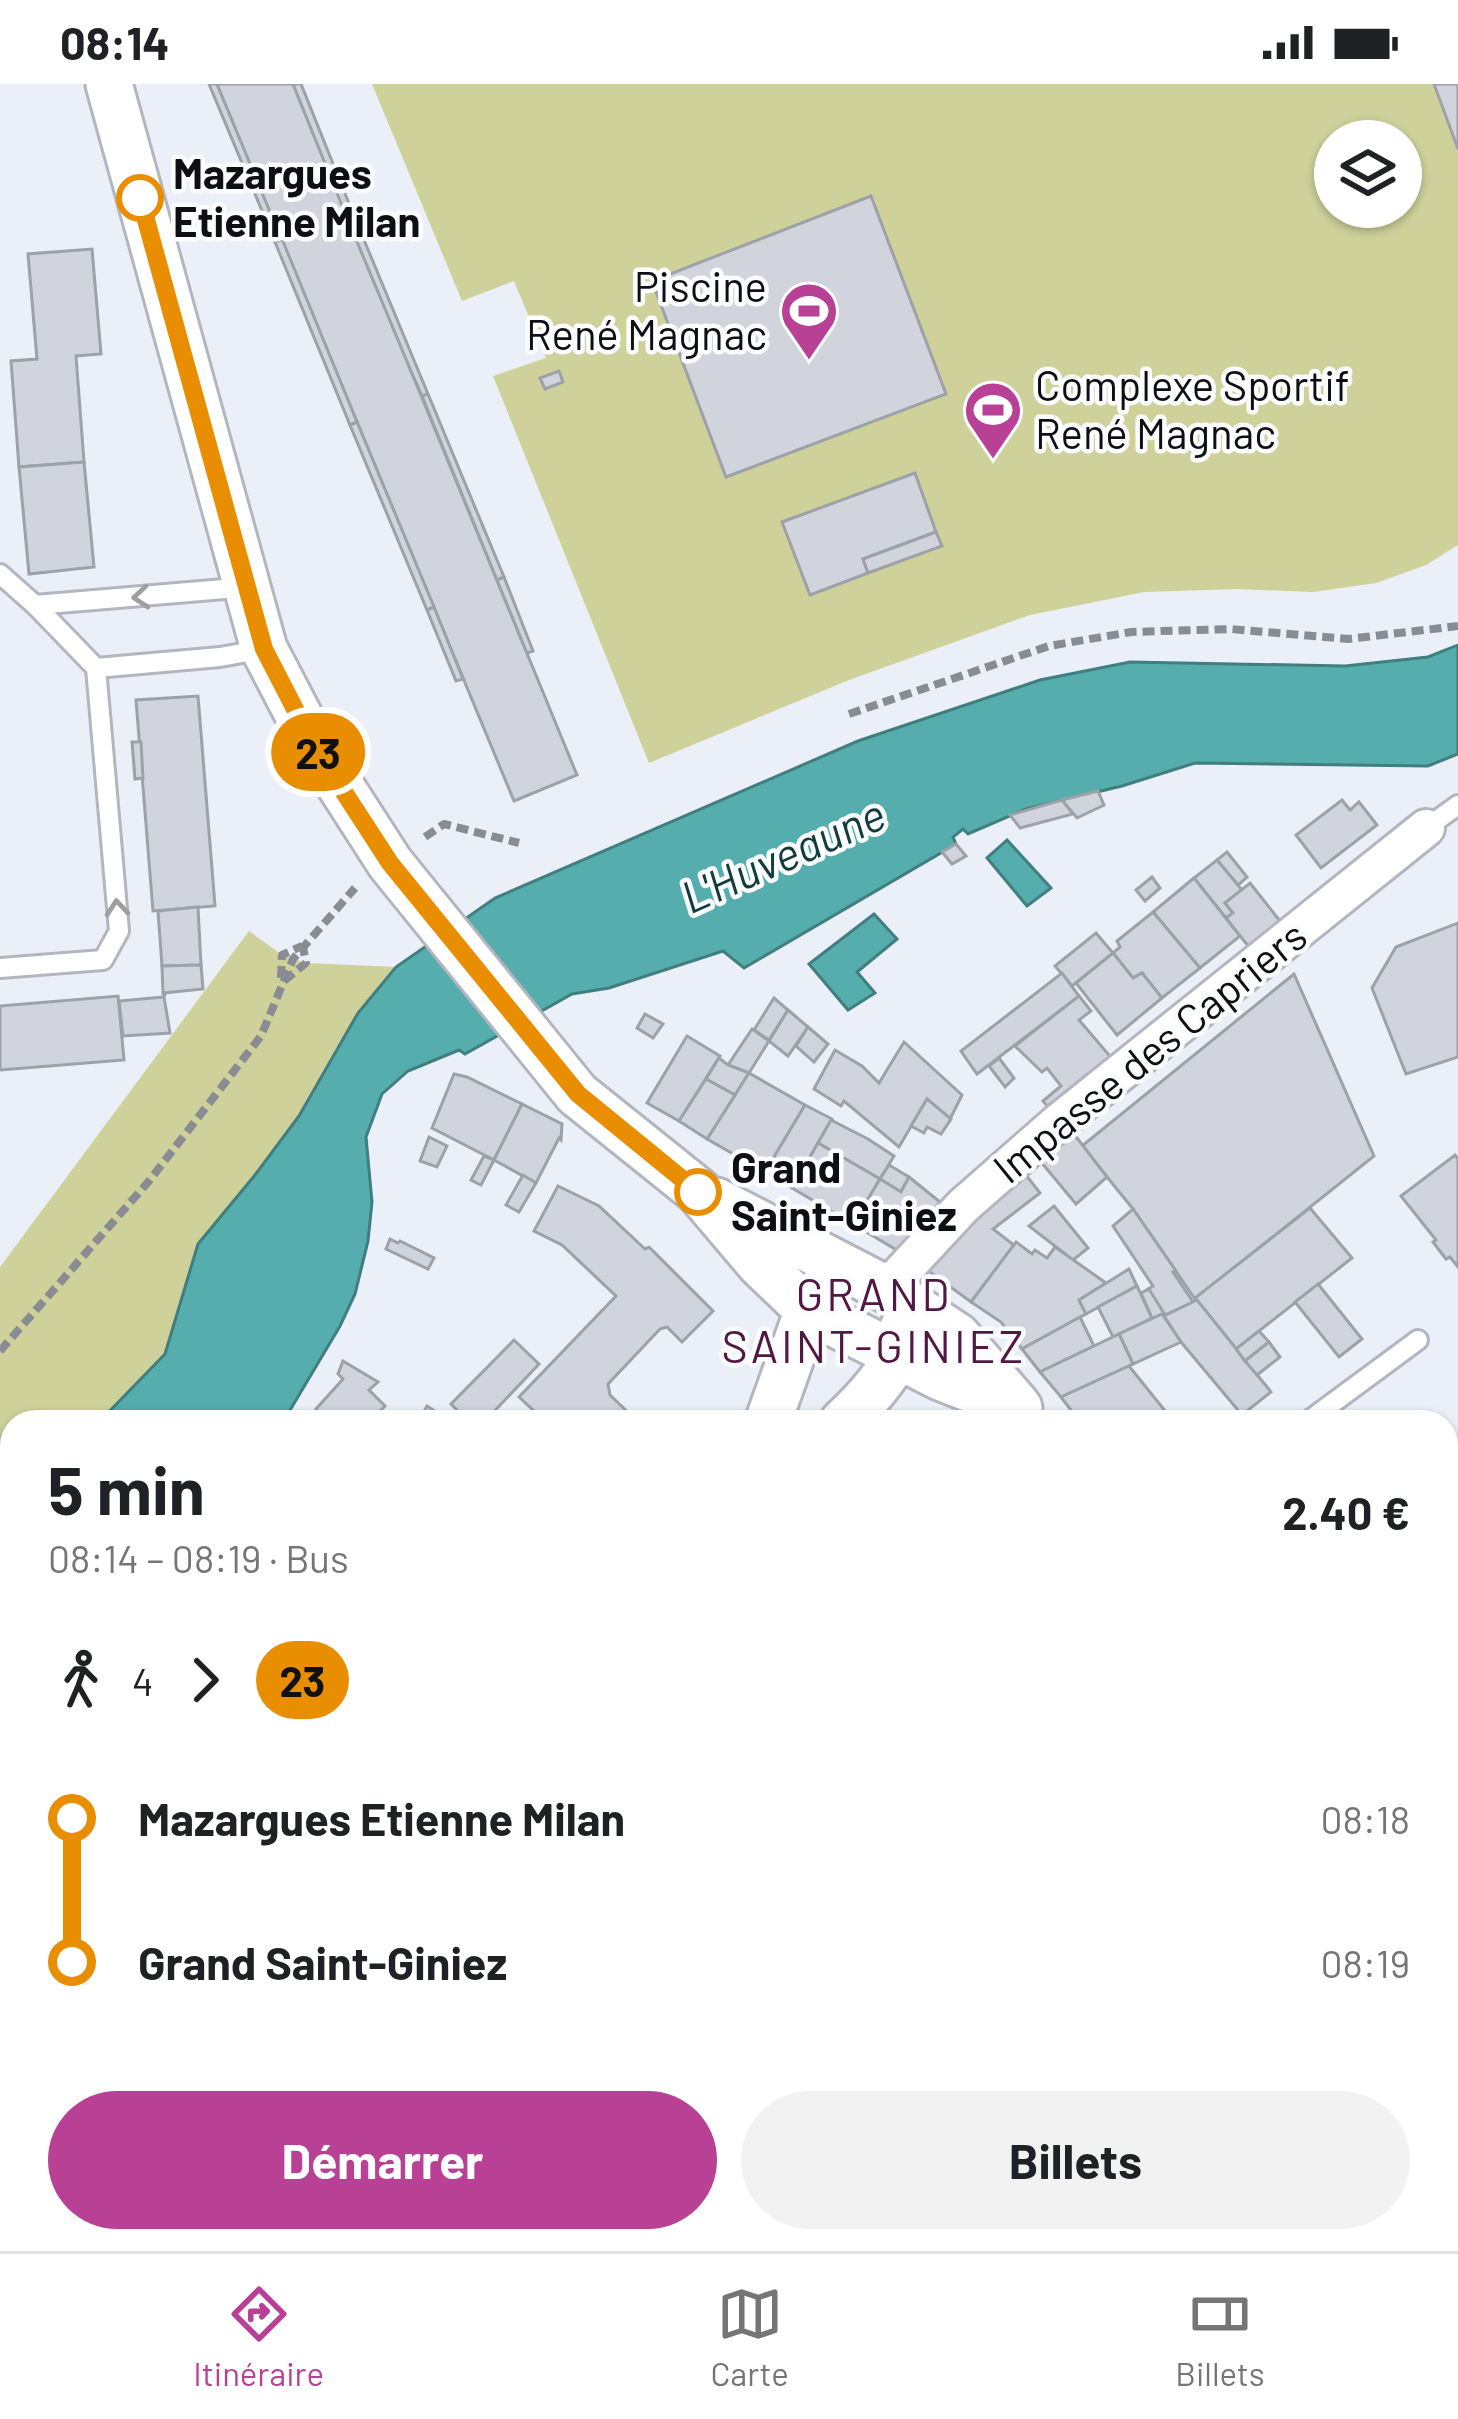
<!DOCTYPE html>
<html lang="fr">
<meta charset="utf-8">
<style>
:root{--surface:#fff;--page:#f2f2f2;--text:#202124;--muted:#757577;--line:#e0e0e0;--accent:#b84196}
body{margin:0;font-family:Barlow,sans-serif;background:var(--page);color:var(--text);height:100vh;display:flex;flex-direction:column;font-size:45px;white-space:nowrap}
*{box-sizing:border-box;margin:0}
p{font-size:39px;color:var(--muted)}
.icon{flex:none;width:66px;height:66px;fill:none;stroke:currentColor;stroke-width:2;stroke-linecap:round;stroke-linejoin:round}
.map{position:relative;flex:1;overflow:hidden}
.sheet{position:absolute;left:0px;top:1326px;width:1458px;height:843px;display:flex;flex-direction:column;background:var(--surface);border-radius:36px 36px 0 0;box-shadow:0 3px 9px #0004}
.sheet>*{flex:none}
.badge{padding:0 24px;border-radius:39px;font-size:42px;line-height:78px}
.controls{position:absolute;left:1314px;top:36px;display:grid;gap:24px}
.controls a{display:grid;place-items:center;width:108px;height:108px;border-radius:50%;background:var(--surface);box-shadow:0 3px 9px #0004;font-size:60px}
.map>.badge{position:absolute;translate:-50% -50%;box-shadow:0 0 0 6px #fff}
.legs{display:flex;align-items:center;gap:18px;height:132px;padding:0 48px;font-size:39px}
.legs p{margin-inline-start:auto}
.summary{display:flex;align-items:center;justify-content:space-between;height:204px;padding:0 48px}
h1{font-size:66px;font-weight:700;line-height:90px}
.button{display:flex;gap:24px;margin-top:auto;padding:24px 48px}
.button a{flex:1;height:138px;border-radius:72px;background:var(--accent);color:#fff;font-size:48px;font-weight:700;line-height:138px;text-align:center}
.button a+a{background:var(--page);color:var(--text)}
ul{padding:0 48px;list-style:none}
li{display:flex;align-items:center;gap:42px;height:144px;font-size:45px}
li i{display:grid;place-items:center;width:18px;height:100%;margin:0 15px;background:currentColor}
li i::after{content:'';width:30px;height:30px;margin:-15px;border:9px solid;border-radius:50%;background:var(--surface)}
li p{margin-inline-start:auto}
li:first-child i{background:linear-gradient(#0000 50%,currentColor 0)}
li:last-child i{background:linear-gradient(currentColor 50%,#0000 0)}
.status{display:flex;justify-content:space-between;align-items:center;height:84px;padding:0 60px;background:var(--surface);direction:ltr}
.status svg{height:33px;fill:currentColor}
.tabs{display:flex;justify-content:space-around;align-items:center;height:168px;border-top:3px solid var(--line);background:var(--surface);font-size:33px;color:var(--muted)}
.tabs a{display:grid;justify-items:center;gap:6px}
.tabs .on{color:var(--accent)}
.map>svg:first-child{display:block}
</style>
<div class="status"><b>08:14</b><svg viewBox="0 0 49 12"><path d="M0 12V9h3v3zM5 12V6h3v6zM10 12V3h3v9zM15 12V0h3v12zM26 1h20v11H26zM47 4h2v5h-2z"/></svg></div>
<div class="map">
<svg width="1458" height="2167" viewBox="0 0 1458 2167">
<rect width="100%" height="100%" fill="#ebeff7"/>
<g fill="#ced19a" fill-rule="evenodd">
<path d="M372,0h1086v461l-32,20 -50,18 -63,9 -76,-3 -93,3 -114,23 -181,65 -200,83 -156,-387 53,-18 -32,-77 -52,20zM1335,57h66v66h-66z"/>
<path d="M249,847l33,24 24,8 90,4 -38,46 -59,103 -44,59 -57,69 -33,110 -66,68h-87v90l-12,12v-257z"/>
</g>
<g fill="#56adae" stroke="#407e7f" stroke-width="3">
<path d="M1458,561v109l-30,12 -233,-3 -73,23 -96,23 -58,25 -5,-5 -10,8 3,7 -212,124 -21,-17 -114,37 -37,6 -107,60 -6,-4 -51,21 -26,23 -16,43 6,65 -4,39 -13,53 -15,32 -57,96h-184l66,-68 33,-110 57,-69 44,-59 59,-103 38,-46 99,-69 363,-157 182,-61 90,-18 215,4 83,-9z"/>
<path d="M1007,756l44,48 -24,18 -40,-48z"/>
<path d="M874,830l23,25 -40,33 18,21 -27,17 -39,-46z"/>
</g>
<g fill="#d1d4dc" stroke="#9da1a8" stroke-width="3">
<path d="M209,0h8l65,155 -7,3z"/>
<path d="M217,0h76l284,691 -63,26z"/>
<path d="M293,0h8l51,127 -7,2z"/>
<path d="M1434,0h24v65z"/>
<path d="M871,112l75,198 -220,83 -74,-196z"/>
<path d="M352,127l76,183 -6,2 -11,-25 -66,-158z"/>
<path d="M282,155l75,183 -7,3 -75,-183z"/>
<path d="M92,165l9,105 -25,2 8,106 -65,5 -8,-106 26,-2 -9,-105z"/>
<path d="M559,287l4,11 -18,7 -5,-11z"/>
<path d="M428,310l76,183 -7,3 -75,-184z"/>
<path d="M357,338l77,185 -7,3 -77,-185z"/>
<path d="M84,378l10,105 -65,7 -10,-107z"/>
<path d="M915,389l21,59 -73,27 5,14 -58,22 -28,-73z"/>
<path d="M936,448l6,14 -74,27 -5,-14z"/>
<path d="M504,493l29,74 -6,2 -30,-73z"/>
<path d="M434,523l29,72 -7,2 -29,-71z"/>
<path d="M198,612l17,210 -62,5 -17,-211z"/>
<path d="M132,658h9l2,36 -8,1z"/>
<path d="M1098,707l6,14 -27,13 -15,-18z"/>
<path d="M1062,716l11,14 -53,14 -10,-13z"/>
<path d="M1342,716l8,10 9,-8 18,23 -56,43 -25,-33z"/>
<path d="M956,760l10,12 -14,8 -10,-12z"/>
<path d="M1227,768l20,25 -9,8 -21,-25z"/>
<path d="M1217,776l25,30 -17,13 8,10 -7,5 -32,-40z"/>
<path d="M1152,793l8,11 -15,13 -9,-11z"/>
<path d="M1194,794l46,58 -40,32 -47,-56z"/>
<path d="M1250,799l30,38 -32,25 -22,-28 7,-5 -8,-10z"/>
<path d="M198,823l3,58 -39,1 -4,-55z"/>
<path d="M1153,828l47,56 -38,30 -20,-25 -9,5 -20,-25 7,-6 -3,-6z"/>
<path d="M1458,839v134l-52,17 -34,-86 24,-41z"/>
<path d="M1096,849l17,20 -41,33 -17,-20z"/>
<path d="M1113,869l20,25 9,-5 20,25 -45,37 -41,-52z"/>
<path d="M201,881l2,24 -40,4 -1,-27z"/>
<path d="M1062,889l17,23 -102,78 -16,-23z"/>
<path d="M1294,890l80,182 -179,143 -62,-90 -51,-63z"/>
<path d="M166,908l-2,5 6,36 -47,3 -4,-35 44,-4z"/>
<path d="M118,912l6,64 -124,10v-64z"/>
<path d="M1079,912l12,15 -12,9 36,42 -60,54 -12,-15 18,-15 -14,-18 -5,4 -27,-26z"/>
<path d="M774,914l14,12 -19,30 -15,-10z"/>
<path d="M788,926l20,17 -20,29 -19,-15z"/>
<path d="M645,930l18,10 -10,14 -16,-10z"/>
<path d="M808,943l20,17 -14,18 -18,-16z"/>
<path d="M752,945l17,12 -20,32 -21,-8z"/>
<path d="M687,952l33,20 -41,65 -32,-18z"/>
<path d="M904,958l58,53 -12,24 -23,-20 -28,48 -55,-46 -3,5 -27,-17 21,-39 27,16 17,17z"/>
<path d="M719,974l9,7 21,8 -14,22 -29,-16z"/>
<path d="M999,974l15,20 -9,9 -16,-21z"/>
<path d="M749,989l56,32 -40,67 -58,-33z"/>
<path d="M454,990l13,3 55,27 -28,56 -62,-32z"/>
<path d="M706,995l29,16 -28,44 -28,-18z"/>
<path d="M927,1015l24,20 -10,15 -14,-7 -3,6 -13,-7z"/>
<path d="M522,1020l40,20 -1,16 -2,-2 -23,45 -42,-23z"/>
<path d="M805,1021l27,14 -40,69 -27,-16z"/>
<path d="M831,1036l37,19 26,17 -14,23 -62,-36z"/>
<path d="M1074,1050l33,43 -31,27 -35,-42z"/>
<path d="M429,1053l18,9 -10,21 -17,-6z"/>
<path d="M818,1059l62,36 -27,45 -61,-36z"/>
<path d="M1455,1071l3,4v108l-8,-10 -4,2 -13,-17 3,-2 -35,-44z"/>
<path d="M484,1072l10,4 -13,25 -10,-5z"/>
<path d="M889,1081l20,12 -8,15 -21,-13z"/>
<path d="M1022,1086l18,23 -47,36 21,16 -43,57 -45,-33z"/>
<path d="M523,1091l13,8 -17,29 -13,-7z"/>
<path d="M909,1093l31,25 -40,50 -47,-28 27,-45 21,13z"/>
<path d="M558,1102l41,20 46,43 4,-2 64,64 -31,31 -15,-15 -7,2 -52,55 2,11 28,27h-92l-27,-25 97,-101 -54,-51 -28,-14z"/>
<path d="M1054,1122l34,42 -15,12 -44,-34z"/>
<path d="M1310,1124l42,50 -116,91 -41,-51z"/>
<path d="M1133,1125l43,62 -3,1 20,30 -28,13 -17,-26 5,-3 -40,-60z"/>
<path d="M390,1155l8,4 2,-2 34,17 -6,11 -42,-20z"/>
<path d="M1016,1158l16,12 3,-4 12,8 8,-11 51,36 -27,17 7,14 -64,35 -21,-27 -30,-20z"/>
<path d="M1129,1185l8,17 -51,28 -7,-14z"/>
<path d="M1318,1200l44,55 -23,18 -44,-55z"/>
<path d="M1137,1202l15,32 -39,19 -15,-30z"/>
<path d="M1149,1205l16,26 -1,1 -12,2 -11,-25z"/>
<path d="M1197,1216l74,92 -29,23 -61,-73 -17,-26z"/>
<path d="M1162,1230l19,28 -48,22 -14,-30z"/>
<path d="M1080,1233l14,29 -54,26 -18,-23z"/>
<path d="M1259,1247l10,11 -24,19 -9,-12z"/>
<path d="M1119,1250l14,30 -72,33 -21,-25z"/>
<path d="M514,1256l25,24 -53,56 3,2h-20l-18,-18z"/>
<path d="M1269,1258l11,15 -23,18 -12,-14z"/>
<path d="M343,1277l35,21 -9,8 16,16 -16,16h-15l-6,-6 -5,6h-13l-14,-13 27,-30 -5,-5z"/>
<path d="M1129,1282l45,56h-94l-19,-25z"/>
<path d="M427,1322l25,16h-34z"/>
<path d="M1446,1413l12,29v159l-12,6z"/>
<path d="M1458,1601v72l-12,6v-72z"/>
<path d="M12,1887v145l-12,12v-147z"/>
<path d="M47,2157h85l9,10h-85z"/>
<path d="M278,2157h42l7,10h-61z"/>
<path d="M639,2157h60l-12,10h-39z"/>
<path d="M1067,2157h73l-15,10h-52z"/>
</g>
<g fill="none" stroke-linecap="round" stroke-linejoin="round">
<defs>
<g id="service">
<path d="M0,490l35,31 61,63 23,263 -16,29 -103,8"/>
<path d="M35,521l213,-18"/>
<path d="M96,584l124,-11 44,-8"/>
<path d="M1426,744l32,-23"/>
<path d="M1307,1338l111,-82"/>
</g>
<g id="minor">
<path d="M886,1205l77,-83 97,-85 366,-293"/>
<path d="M1446,2146l12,-5"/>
<path d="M983,2157l9,10"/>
<path d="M521,2167l13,-10"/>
<path d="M1401,2167l22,-10"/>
</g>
<g id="tertiary">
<path d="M109,0l155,565 50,96 76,118 187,231 121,97 62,73 48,46 132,67 79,31"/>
<path d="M716,1117l170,88 71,47 59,68"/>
<path d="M768,1338l40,-112 10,-18 6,-3"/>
<path d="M843,1338c26,-24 49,-51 63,-83l-3,-11"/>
<path d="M1446,1731l12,-5"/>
<path d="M1446,1937l12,26"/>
<path d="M0,2102l12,-11"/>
</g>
</defs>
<use href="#service" stroke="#b3b6be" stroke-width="24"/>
<use href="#minor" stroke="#b3b6be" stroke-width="42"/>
<use href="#tertiary" stroke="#b3b6be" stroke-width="51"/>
<g stroke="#898c92" stroke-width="8" stroke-dasharray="12 6" stroke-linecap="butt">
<path d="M849,630l200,-68 82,-14 100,-3 117,10 110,-13"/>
<path d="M425,753l19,-13 75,19"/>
<path d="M281,894l1,-23 20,-9"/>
<path d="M284,897l22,-18 -3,-16"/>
<path d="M0,1267l149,-170 112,-145 32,-77 62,-71"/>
</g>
<use href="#service" stroke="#fff" stroke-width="18"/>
<use href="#minor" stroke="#fff" stroke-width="36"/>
<use href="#tertiary" stroke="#fff" stroke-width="45"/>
</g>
<defs><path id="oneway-chevron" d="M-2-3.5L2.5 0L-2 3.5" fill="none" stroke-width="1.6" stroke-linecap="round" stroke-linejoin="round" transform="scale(3)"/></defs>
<g stroke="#9f9fa0">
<use href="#oneway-chevron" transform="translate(141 513) rotate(175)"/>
<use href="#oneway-chevron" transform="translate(117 824) rotate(-95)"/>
</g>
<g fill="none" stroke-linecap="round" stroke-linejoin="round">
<defs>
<path id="line-1" d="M140,114l124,451 50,97 76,117 188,231 120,98"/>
</defs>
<use href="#line-1" stroke="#fff" stroke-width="27"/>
<use href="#line-1" stroke="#e98e00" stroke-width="18"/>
</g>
<defs>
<symbol id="stadium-pin" viewBox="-11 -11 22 30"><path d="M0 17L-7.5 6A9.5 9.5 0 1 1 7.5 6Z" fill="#b84196" stroke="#fbfcfe"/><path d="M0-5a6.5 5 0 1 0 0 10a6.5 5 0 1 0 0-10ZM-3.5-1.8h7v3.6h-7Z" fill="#fff"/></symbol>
</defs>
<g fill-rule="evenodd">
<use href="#stadium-pin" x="776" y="194" width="66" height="90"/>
<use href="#stadium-pin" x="960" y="293" width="66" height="90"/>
</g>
<g fill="#fff" stroke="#e98e00" stroke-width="6">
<circle cx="140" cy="114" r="21"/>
<circle cx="698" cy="1108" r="21"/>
</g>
<g text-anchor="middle" stroke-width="9" stroke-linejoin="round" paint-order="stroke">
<g font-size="42" font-weight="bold" fill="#0e0f12" stroke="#fbfcfe" text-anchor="start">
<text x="173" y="105">Mazargues<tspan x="173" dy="48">Etienne Milan</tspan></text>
<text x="731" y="1099">Grand<tspan x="731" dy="48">Saint-Giniez</tspan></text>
</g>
<g font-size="42" fill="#0e0f12" stroke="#fbfcfe" text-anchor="end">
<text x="767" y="218">Piscine<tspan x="767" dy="48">René Magnac</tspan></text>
<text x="1035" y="317" text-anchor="start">Complexe Sportif<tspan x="1035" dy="48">René Magnac</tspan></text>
</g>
<g font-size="42" fill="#0e0f12" stroke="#fbfcfe">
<text transform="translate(1150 968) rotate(-39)" y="15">Impasse des Capriers</text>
</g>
<g font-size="45" font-style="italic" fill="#133d3d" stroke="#fbfcfe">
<text transform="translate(783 772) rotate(-24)" y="16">L'Huveaune</text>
</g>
<g font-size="45" letter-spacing="3" fill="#511841" stroke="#fbfcfe">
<text x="874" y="1227">GRAND<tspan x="874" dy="52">SAINT-GINIEZ</tspan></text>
</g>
</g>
</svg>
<div class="controls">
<a><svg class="icon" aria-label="layers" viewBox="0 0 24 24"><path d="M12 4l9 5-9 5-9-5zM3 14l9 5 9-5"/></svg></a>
</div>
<b class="badge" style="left:318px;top:668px;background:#e98e00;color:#111">23</b>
<section class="sheet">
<div class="summary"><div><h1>5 min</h1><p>08:14 – 08:19 · Bus</p></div><b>2.40 €</b></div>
<div class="legs"><svg class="icon" aria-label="walk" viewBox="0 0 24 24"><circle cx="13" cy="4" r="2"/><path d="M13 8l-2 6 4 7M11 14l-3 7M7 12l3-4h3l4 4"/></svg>4<svg class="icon" aria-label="forward" viewBox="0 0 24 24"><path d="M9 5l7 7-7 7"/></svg><b class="badge" style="background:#e98e00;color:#111">23</b></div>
<ul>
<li><i style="color:#e98e00"></i><b>Mazargues Etienne Milan</b><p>08:18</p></li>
<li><i style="color:#e98e00"></i><b>Grand Saint-Giniez</b><p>08:19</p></li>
</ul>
<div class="button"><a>Démarrer</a><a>Billets</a></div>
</section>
</div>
<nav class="tabs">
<a class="on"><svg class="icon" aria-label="directions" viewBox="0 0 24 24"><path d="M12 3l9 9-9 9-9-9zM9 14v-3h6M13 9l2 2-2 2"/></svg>Itinéraire</a>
<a><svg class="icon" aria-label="map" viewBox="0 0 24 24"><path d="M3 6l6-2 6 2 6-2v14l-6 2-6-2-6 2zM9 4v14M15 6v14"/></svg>Carte</a>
<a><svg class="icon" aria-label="tickets" viewBox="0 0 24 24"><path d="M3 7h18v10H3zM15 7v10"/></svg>Billets</a>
</nav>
